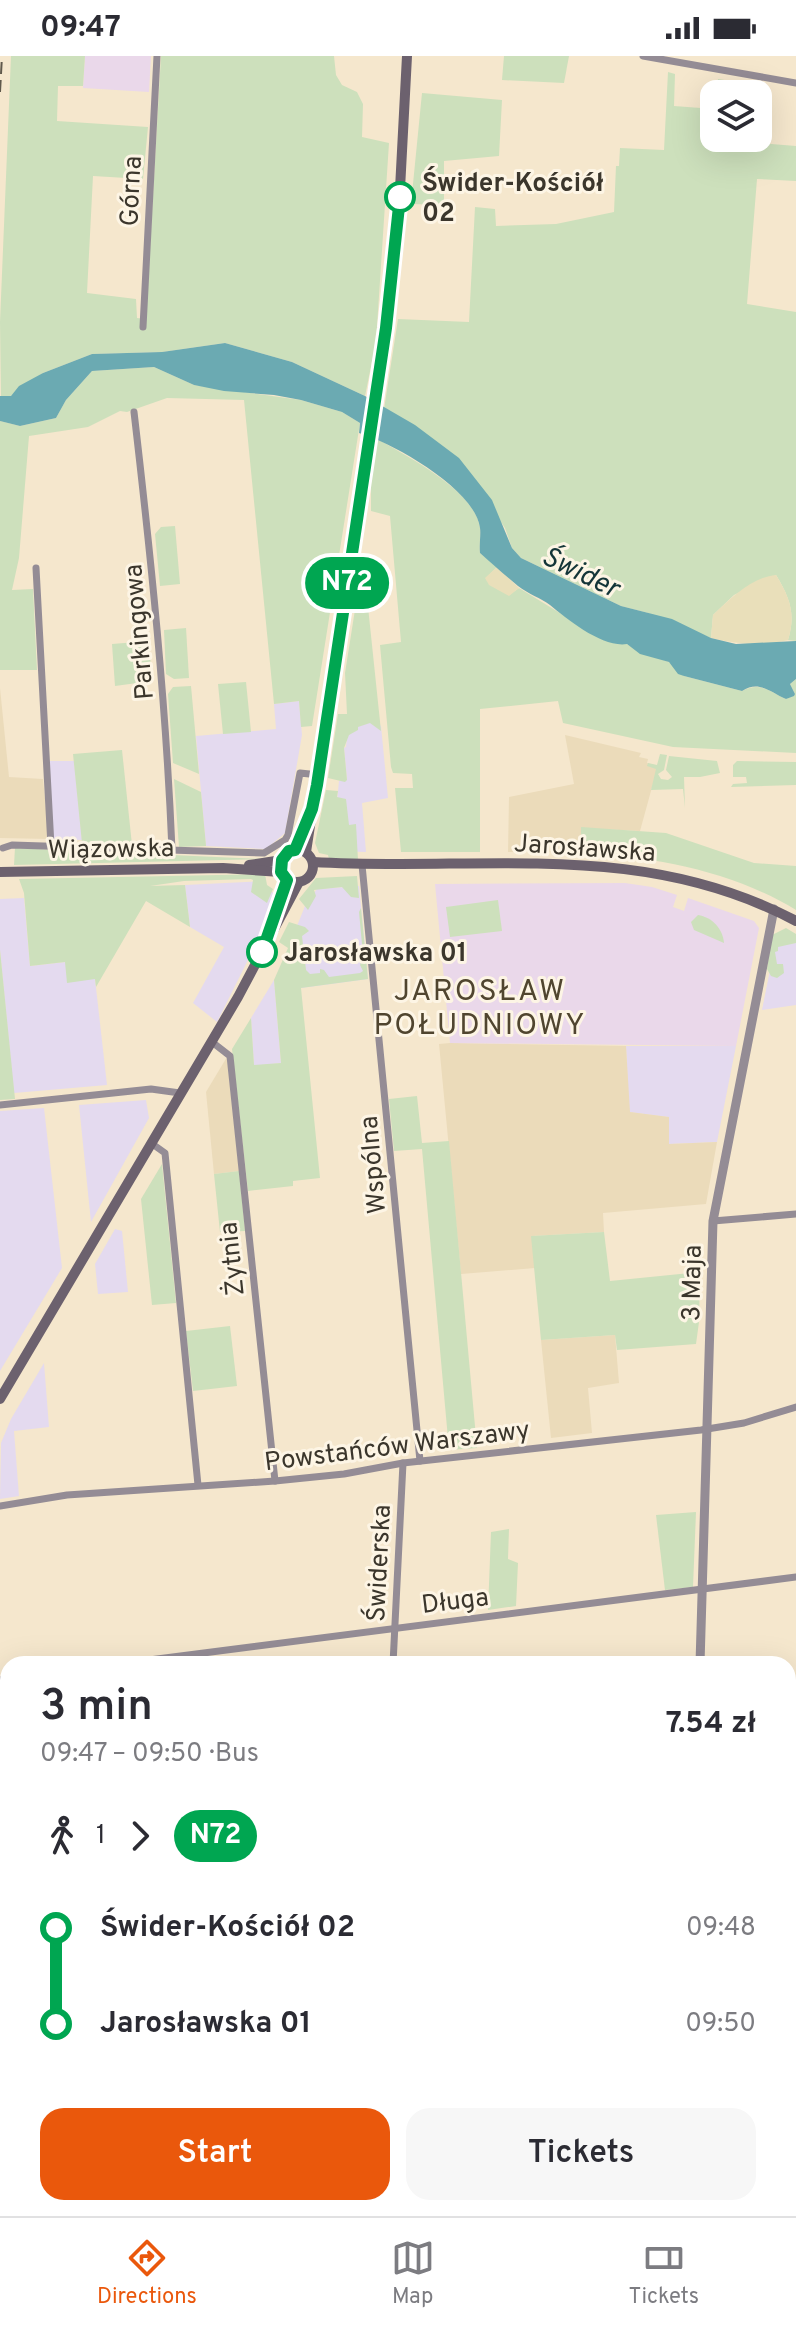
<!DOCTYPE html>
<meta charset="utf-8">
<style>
:root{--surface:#fff;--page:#f7f7f7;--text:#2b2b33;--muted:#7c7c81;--line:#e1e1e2;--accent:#ea580c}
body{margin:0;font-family:Overpass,sans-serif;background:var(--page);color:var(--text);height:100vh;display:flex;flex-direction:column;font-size:30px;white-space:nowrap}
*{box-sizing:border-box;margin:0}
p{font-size:26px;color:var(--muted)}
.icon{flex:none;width:44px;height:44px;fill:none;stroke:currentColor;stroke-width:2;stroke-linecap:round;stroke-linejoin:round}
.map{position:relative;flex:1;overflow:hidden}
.panel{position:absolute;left:0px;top:1600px;width:796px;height:560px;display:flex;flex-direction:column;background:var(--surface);border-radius:24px 24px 0 0;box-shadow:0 8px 32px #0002}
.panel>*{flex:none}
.badge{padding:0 16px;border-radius:26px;font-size:28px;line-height:52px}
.tools{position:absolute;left:700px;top:24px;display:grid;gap:16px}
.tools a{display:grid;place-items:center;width:72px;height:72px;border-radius:16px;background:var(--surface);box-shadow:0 8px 32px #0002;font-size:40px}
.map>.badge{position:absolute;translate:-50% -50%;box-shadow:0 0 0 4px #fff}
.legs{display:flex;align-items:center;gap:12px;height:88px;padding:0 40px;font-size:26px}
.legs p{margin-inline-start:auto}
.summary{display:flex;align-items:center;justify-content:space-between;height:136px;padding:0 40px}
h1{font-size:44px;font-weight:600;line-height:60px}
.primary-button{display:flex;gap:16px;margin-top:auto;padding:16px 40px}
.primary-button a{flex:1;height:92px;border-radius:24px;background:var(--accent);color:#fff;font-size:32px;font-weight:600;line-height:92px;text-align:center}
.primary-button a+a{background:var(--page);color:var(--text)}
ul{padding:0 40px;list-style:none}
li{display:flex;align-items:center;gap:28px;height:96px;font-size:30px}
li i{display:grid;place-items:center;width:12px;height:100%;margin:0 10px;background:currentColor}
li i::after{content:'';width:20px;height:20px;margin:-10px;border:6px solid;border-radius:50%;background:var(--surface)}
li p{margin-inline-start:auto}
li:first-child i{background:linear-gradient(#0000 50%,currentColor 0)}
li:last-child i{background:linear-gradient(currentColor 50%,#0000 0)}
.status{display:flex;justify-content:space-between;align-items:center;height:56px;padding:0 40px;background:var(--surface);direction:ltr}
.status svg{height:22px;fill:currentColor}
.menu{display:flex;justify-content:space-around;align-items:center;height:112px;border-top:2px solid var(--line);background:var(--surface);font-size:22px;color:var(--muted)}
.menu a{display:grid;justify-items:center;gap:4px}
.menu .on{color:var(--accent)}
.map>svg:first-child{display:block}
</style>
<div class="status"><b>09:47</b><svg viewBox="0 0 49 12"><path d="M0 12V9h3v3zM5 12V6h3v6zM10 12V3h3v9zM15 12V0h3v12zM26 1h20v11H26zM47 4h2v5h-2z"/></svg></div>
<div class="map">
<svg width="796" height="2160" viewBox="0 0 796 2160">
<rect width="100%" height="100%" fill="#f5e7cd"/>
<g fill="#e4daef">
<path d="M299,645l3,34 -17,98 -19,16 -60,-3 -10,-110 80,-7 -2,-25z"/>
<path d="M374,664l7,6 7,72 -26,5 4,49 -34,-1 7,-70 8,-1 -3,-32 2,-1 2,-19z"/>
<path d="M48,705h26l8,79 -29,-1z"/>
<path d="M264,825l2,8 10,5 -8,26 -51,102 -24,-19 31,-56 -34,-20 -5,-42z"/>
<path d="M359,830l9,93 -67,9 -6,-57 10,-25 12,-17z"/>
<path d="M24,842l6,68 36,-4 29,17 12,106 -93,8 -14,-143v-51z"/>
<path d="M796,887v62l-34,5 13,-65z"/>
<path d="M274,924l7,83 -27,3 -3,-48z"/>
<path d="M626,990h110l-19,96 -48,2 -1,-27 -39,-5z"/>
<path d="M146,1044l3,18 -58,104 -12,-117z"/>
<path d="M44,1052l18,160 -62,103v-260z"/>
<path d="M115,1173l7,2 6,61 -30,2 -3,-30z"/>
<path d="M44,1307l5,64 -35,4 5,65 -19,3 1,-56 10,-24z"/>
</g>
<g fill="#ebdbba">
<path d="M0,632l9,89 34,2 6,60 -49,-1z"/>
<path d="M565,679l76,18 -2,4 9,2 -1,4 8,2 2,4 -17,62 -59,-3v24h-73l1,-55 65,-13z"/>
<path d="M450,987l176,3 4,66 39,5v27l48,-2 -11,62 -103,9 1,19 -72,4 3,32 -74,6 -22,-230z"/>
<path d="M227,1001l12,114 -25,3 -8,-82z"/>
<path d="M615,1279l4,48 -31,5 4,45 -41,5 -10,-98z"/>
</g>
<g fill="#ead8ea">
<path d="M85,0h66l-2,36 -66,-4z"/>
<path d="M625,827l27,4 25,8 -4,12 11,4 4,-13 66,23 5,7 -23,118 -286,-3 -15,-159z"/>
</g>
<g fill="#cde0bc">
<path d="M11,0h74l-2,30h-25l-1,35 91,6 -5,52 -50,-3 -6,117 49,6 1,19 9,1 15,-263h173l2,19 6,10 15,7 6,12 -1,33 27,6 -13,199 -11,54 -73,-34 -67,-19 -63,9 -70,2 -49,19 -32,23 -10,1 -1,-75z"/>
<path d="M504,0h65l-5,27 -62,-3z"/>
<path d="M668,16l7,2 -1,32 40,3v29h44v-44h-41l1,-15 44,7 -4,57 38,3v35l-39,-2 -10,125 49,8v329l-8,-1c8,-26 2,-42 -12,-65l-42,20 -21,20 -2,23 -63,-25 -27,-7 -100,-48 -9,-10 -7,-20 -46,-69 -75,-50 14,-90 71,3 6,-115 20,2 1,17 60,-2 58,-12 2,-46h3l1,-18 44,2z"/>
<path d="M422,37l80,7 -3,56 -55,5v44l-33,-1z"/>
<path d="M154,311l40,18 107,15 41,12 18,11 -48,303 -11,1 -2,-26 -25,3 -30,-304 -77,-2 -40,14 -7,-1 -32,16 -59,9 -10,122 -7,32 21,-1 4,81h-37v-249l20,5 36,-8 10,-18 26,-29z"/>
<path d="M378,383c29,18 97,51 102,89 1,7 -1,17 0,25l17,14 -11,11 23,17 10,-7 85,52 23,4 9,6 33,12 15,14 58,15c18,-10 28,1 44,8l9,-5 -5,-10 6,-5v74l-123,-6 -110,-24 -5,-22 -78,8v143h-79l-6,-64h18l-1,-14 -19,-1 -2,-6 -11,-122 21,-3 -11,-126 -19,-5v-44z"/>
<path d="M175,470l5,58 -20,2 -5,-52 6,-7z"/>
<path d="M363,503l18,172 -11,-8 -12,4v3l-9,5 -5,13 3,32 -2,2 -17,-4 10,-64h9l-2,-41z"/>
<path d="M186,572l3,50 -15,1 -8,-5 -2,-44z"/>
<path d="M149,585l3,40 -37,5 -3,-42z"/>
<path d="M246,626l5,50 -28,2 -5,-50z"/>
<path d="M191,630l8,88 -26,-11 -5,-69 5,-7z"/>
<path d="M122,694l10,95 -50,-2 -9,-89z"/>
<path d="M660,698l7,1 -3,15 -6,4 3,5 7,1 4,-3 -6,-7 3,-14 48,5 3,12 -20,4h-16l1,31 -2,-19 -32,1 5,-21 -9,-3 1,-3 9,2z"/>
<path d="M737,705l59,1v23l-65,2 2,-3 14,-1 -1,-6h-13v-12z"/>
<path d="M174,723l27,13 5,54 -27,1z"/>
<path d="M326,734l12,1 -1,6 9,2 3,26 7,-1 2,36 -29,-1 -1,-4 -9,-2 -4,-10z"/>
<path d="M581,771l85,6 88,30 42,3v44c-64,-39 -141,-53 -215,-58z"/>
<path d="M15,792l249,11 -250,6z"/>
<path d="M265,818l2,11 6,4 -6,14 -16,-11 2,-12 -2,-1 -67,2 -34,5 35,-1 5,42 -44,-26 -50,86 -1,-8 -28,4 -2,-21 -35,4 -6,-73 -5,-14z"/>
<path d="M357,820l2,22 -8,-1 -9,-10 -28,3 2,6 -8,14 -9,-11 17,-21z"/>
<path d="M498,844l4,31 -52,6 -4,-30z"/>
<path d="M361,852l7,71 -67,9 19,190 -27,3v5l-45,5 -16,-142 19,-31 3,47 27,-2 -7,-83 14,-32 -9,-6 10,-20 16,5 4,4 -7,5 4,34 4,4 10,-1v-4l4,1 5,7 31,-4 3,-2 -3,-6 3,-10 -4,-43z"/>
<path d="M698,859c14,2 25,14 26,28l-30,-13 -3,-8z"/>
<path d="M786,872l10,6v9l-18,4v4l-3,1 2,12h6l1,9 -7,5 -6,-2 -4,-7 5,-34z"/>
<path d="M0,894l15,149 -15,1z"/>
<path d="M417,1040l5,47 27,-2 28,307 -28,2 -27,-301 -28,2 -5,-52z"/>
<path d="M162,1108l14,139 -24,2 -11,-106z"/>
<path d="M239,1115l6,60 -25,1 -6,-58z"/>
<path d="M604,1176l6,49 90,-9 -1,50 -3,22 -79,6 -2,-15 -74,5 -10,-104z"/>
<path d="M230,1270l7,60 -44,5 -7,-60z"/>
<path d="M696,1456l-3,75 -28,3 -9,-75z"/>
<path d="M509,1473l-1,30 10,4 -2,43 -28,4 3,-78z"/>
<path d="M8,1788v144l-8,1v-73l5,-1 -5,-40v-30z"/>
<path d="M8,1950v121l-8,-1v-119z"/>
</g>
<g fill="#e9dfba">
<path d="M497,511l22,21 -10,8 -20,-11 -4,-7z"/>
<path d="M776,519c14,23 20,39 12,65 -26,7 -52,4 -77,-2l2,-23c17,-16 39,-38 63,-40z"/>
</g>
<path fill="#6baab2" d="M225,287l67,19 73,34 50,29 44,33 33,42 20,48 9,10 100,48 51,13 39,19 25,6 60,-3v38l-6,5 5,10 -1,2 -8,3c-16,-7 -27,-19 -44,-8l-58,-15 -6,-2 -9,-12 -29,-8 -13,-10c-24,4 -59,-24 -77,-39 -9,-7 -22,-11 -32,-19 -13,-11 -26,-22 -38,-33 -1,-8 1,-18 0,-25 -5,-39 -87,-85 -121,-95l1,-10 -18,-11 -41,-12 -27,-5 -50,-4 -30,-6 -40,-18 -62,4 -26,29 -10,18 -36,8 -20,-5v-25h11l8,-10 24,-13 49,-19 70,-2z"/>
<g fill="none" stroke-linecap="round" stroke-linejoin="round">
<g stroke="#948c95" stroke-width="7">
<path d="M643,0l153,27"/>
<path d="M143,271l14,-271"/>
<path d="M134,356c17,146 32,291 38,438"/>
<path d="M36,512l15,278"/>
<path d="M3,792l9,-3 252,8 21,-13 3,-5 12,-62 19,2"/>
<path d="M362,809l58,596"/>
<path d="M212,986l18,14 45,425"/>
<path d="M0,1049l151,-16 29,4"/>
<path d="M151,1087l14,10 33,332"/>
<path d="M713,1165l83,-7"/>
<path d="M0,1450l67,-11 208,-14 69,-7 59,-11 298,-33 43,-7 52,-16"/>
<path d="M118,1608l678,-87"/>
<path d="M393,1608l10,-201"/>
<path d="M0,1624l8,-2"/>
<path d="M788,1679l8,-1"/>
<path d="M0,1783l8,-1"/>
<path d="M788,1836l8,-1"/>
<path d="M0,1939l8,-1"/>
<path d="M788,2149l8,-1"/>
<path d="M371,2160l1,-8"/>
<path d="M712,2160l55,-8"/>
</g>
<g stroke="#948c95" stroke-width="9">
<path d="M700,1608l13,-443 61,-312"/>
<path d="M788,1993l8,-1"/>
<path d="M0,2083h8"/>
<path d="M677,2160v-8"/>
</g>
<g stroke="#6c616e" stroke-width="10">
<circle cx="297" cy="810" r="16"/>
<path d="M295,794l12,-32"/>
<path d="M306,796l80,-524 12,-101 9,-171"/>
<path d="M313,806c168,10 326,-24 483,59"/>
<path d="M249,809l33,-5"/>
<path d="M0,816l223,-4 58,4"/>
<path d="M275,865l12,-41"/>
<path d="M0,1343l238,-402 61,-115"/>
</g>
<path stroke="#60594c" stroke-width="2" stroke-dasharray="12 6" stroke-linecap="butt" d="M0,36l2,-36"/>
</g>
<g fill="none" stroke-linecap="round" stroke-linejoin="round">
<defs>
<path id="line-1" d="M262,896l25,-72 -6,-8 1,-12 7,-9 6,-1 17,-41 5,-24 69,-457 14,-131"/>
</defs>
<use href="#line-1" stroke="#fff" stroke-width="18"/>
<use href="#line-1" stroke="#00a651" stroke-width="12"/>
</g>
<g fill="#fff" stroke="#00a651" stroke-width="4">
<circle cx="400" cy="141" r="14"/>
<circle cx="262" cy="896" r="14"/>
</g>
<g text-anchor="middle" stroke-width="6" stroke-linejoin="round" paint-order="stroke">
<g font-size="26" font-weight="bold" fill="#3b362c" stroke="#fdf5e5" text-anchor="start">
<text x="422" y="135">Świder-Kościół<tspan x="422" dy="30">02</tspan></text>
<text x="284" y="905">Jarosławska 01</text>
</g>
<g font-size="26" fill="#3b362c" stroke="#fdf5e5">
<text transform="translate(130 135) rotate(-87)" y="9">Górna</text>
<text transform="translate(138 576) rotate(-95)" y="9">Parkingowa</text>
<text transform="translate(585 791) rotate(4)" y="9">Jarosławska</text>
<text transform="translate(111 792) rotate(-1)" y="9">Wiązowska</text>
<text transform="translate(372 1109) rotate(-95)" y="9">Wspólna</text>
<text transform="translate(231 1203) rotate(-96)" y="9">Żytnia</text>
<text transform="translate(691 1227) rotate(-89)" y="9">3 Maja</text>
<text transform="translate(397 1389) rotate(-7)" y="9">Powstańców Warszawy</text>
<text transform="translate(378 1507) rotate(-87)" y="9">Świderska</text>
<text transform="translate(455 1544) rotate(-7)" y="9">Długa</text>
</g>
<g font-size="28" font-style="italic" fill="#143538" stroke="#fdf5e5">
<text transform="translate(581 515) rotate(26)" y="10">Świder</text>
</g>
<g font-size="30" letter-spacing="2" fill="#50452f" stroke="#fdf5e5">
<text x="480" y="944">JAROSŁAW<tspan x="480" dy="34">POŁUDNIOWY</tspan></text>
</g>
</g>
</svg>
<div class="tools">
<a><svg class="icon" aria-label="layers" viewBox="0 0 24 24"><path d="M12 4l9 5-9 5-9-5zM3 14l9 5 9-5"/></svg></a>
</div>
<b class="badge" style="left:347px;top:527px;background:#00a651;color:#fff">N72</b>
<section class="panel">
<div class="summary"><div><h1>3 min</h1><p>09:47 – 09:50 · Bus</p></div><b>7.54 zł</b></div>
<div class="legs"><svg class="icon" aria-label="walk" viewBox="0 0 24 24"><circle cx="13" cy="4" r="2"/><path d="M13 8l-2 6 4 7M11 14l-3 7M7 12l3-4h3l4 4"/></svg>1<svg class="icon" aria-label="forward" viewBox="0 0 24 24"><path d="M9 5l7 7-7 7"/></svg><b class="badge" style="background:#00a651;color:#fff">N72</b></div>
<ul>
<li><i style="color:#00a651"></i><b>Świder-Kościół 02</b><p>09:48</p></li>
<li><i style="color:#00a651"></i><b>Jarosławska 01</b><p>09:50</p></li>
</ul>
<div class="primary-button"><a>Start</a><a>Tickets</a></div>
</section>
</div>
<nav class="menu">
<a class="on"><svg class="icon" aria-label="directions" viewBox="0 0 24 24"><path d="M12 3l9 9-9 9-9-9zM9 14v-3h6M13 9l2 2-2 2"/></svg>Directions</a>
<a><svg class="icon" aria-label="map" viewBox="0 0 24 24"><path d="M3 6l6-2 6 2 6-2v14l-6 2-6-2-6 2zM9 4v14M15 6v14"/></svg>Map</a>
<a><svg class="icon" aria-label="tickets" viewBox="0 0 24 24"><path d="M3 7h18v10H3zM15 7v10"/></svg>Tickets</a>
</nav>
